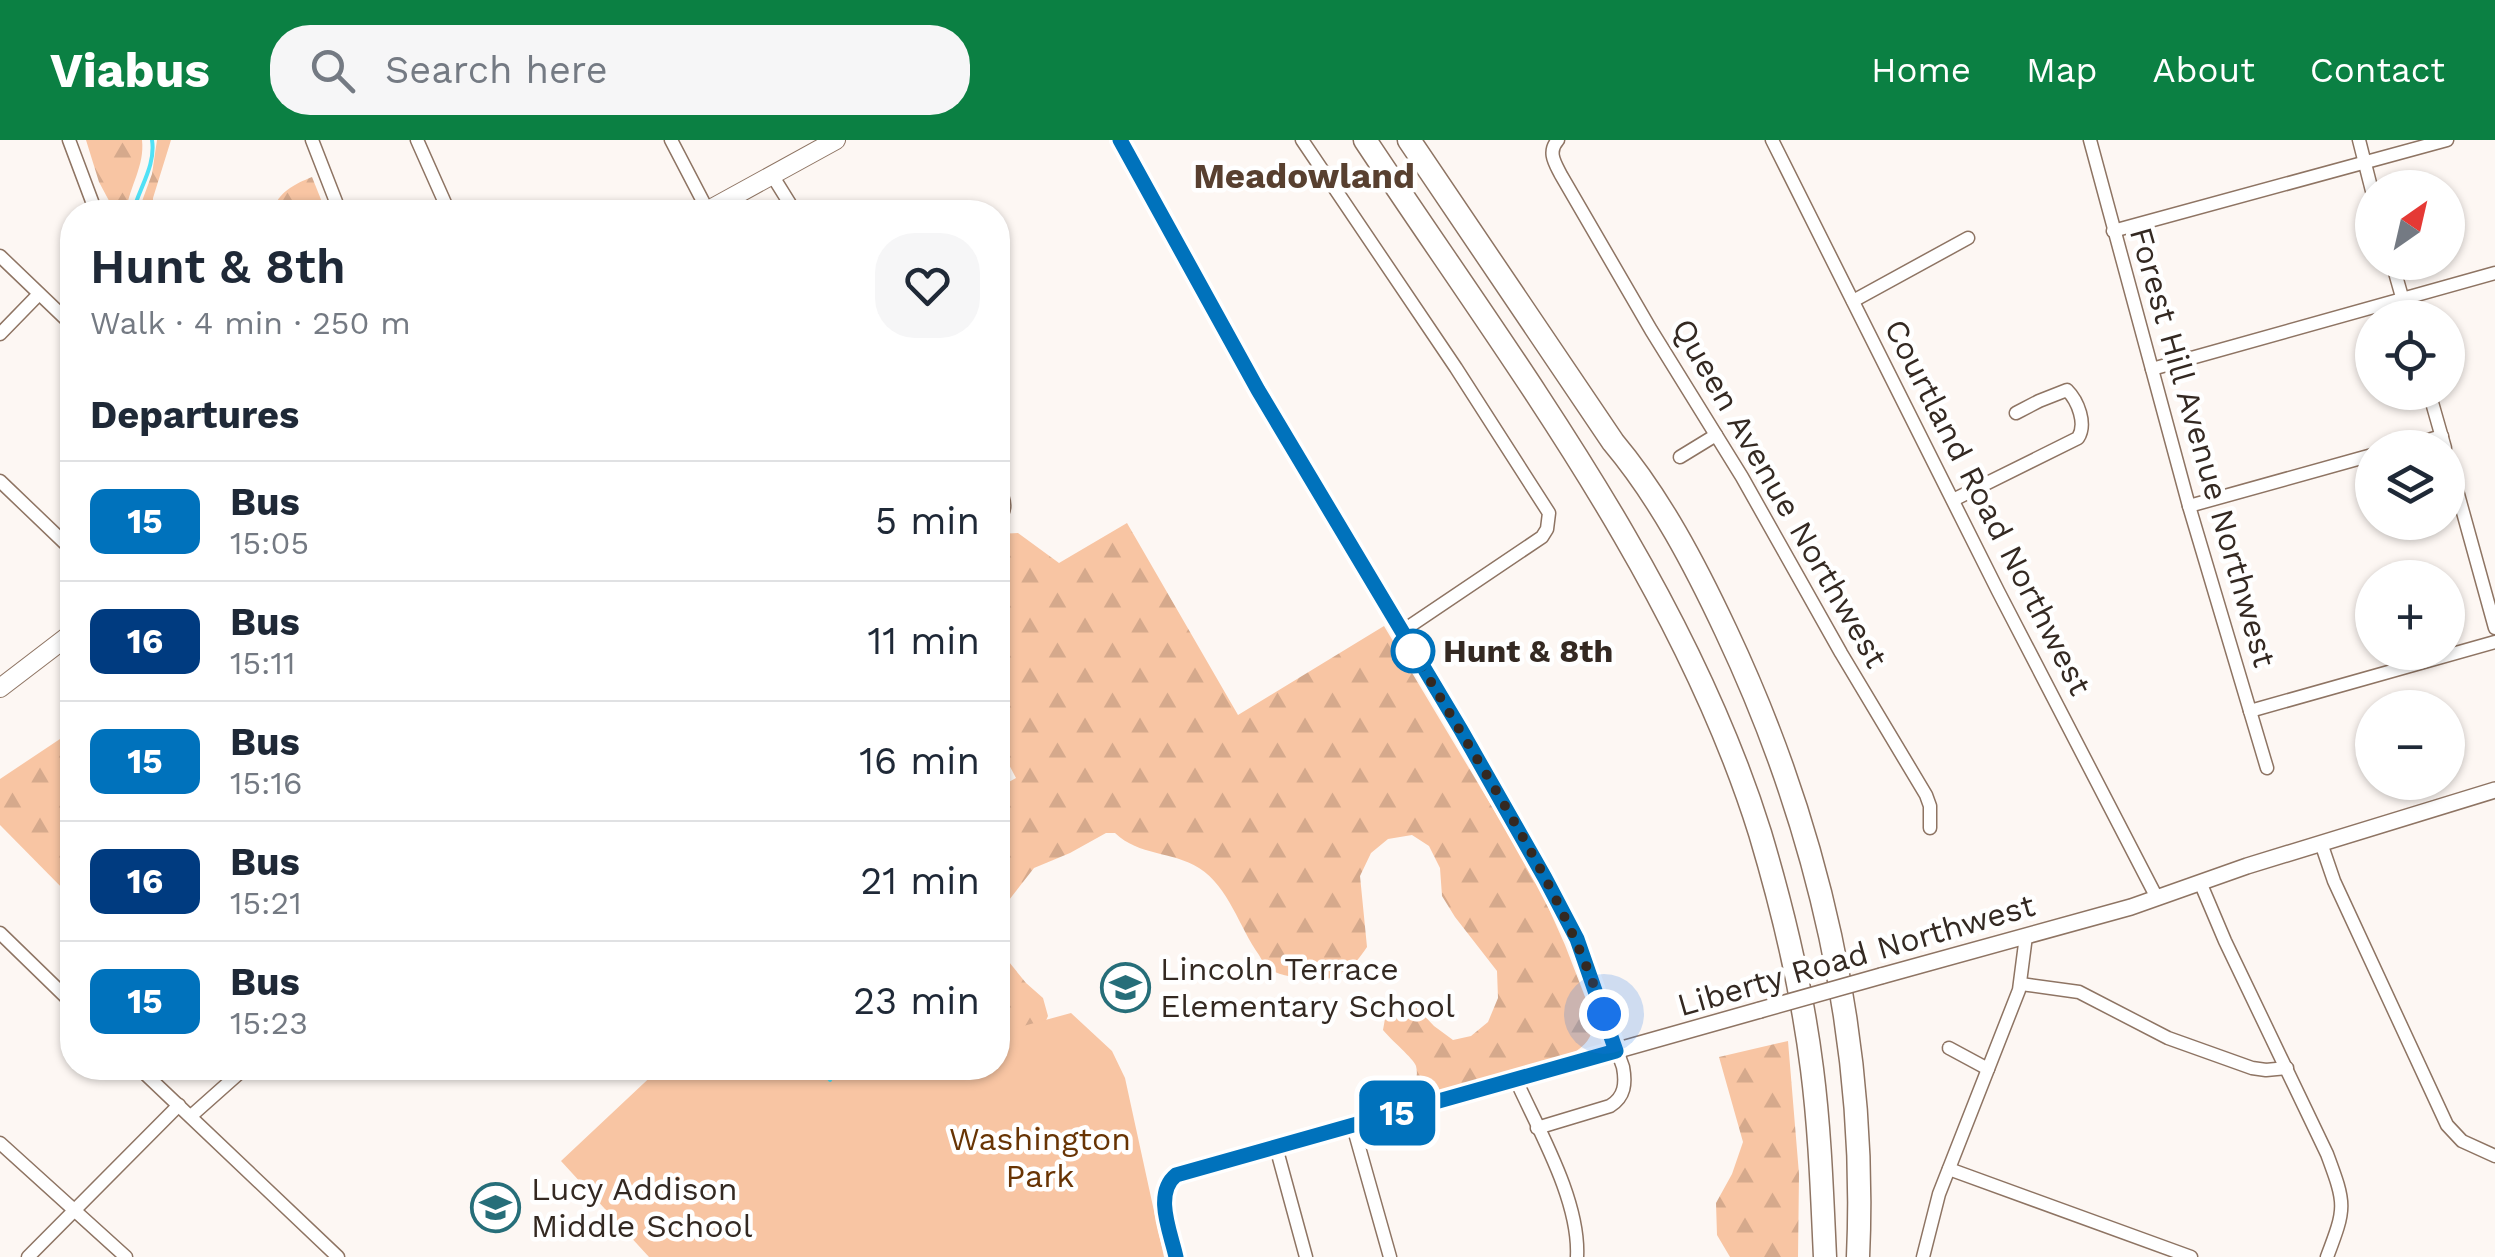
<!DOCTYPE html>
<meta charset="utf-8">
<style>
:root{--surface:#fff;--page:#f6f6f7;--text:#1f2937;--muted:#747a83;--line:#e0e1e3;--accent:#0b8043}
body{margin:0;font-family:"Work Sans",sans-serif;background:var(--page);color:var(--text);height:100vh;display:flex;flex-direction:column;font-size:38px;white-space:nowrap}
*{box-sizing:border-box;margin:0}
p{font-size:32px;color:var(--muted)}
.icon{flex:none;width:55px;height:55px;fill:none;stroke:currentColor;stroke-width:2;stroke-linecap:round;stroke-linejoin:round}
.map{position:relative;flex:1;overflow:hidden}
.sheet{position:absolute;left:60px;top:60px;width:950px;height:880px;display:flex;flex-direction:column;background:var(--surface);border-radius:40px;box-shadow:0 2px 8px #0004}
.sheet>*{flex:none}
.badge{padding:0 20px;border-radius:15px;font-size:35px;line-height:65px}
.needle{width:65px;rotate:34deg}
.controls{position:absolute;left:2355px;top:30px;display:grid;gap:20px}
.controls a{display:grid;place-items:center;width:110px;height:110px;border-radius:50%;background:var(--surface);box-shadow:0 2px 8px #0004;font-size:50px}
.you{position:absolute;width:50px;height:50px;margin:-25px;border:8px solid #fff;border-radius:50%;background:#1a73e8;box-shadow:0 0 0 15px #1a73e833}
.map>.badge{position:absolute;translate:-50% -50%;box-shadow:0 0 0 5px #fff}
h2{padding:0 30px;font-size:38px;line-height:90px}
.round{display:grid;place-items:center;flex:none;width:105px;height:105px;border-radius:40px;background:var(--page)}
.headline{display:flex;align-items:center;justify-content:space-between;height:170px;padding:0 30px}
h1{font-size:48px;font-weight:600;line-height:75px}
ul{padding:0;list-style:none}
li{display:flex;align-items:center;gap:30px;height:120px;padding:0 30px;border-top:2px solid var(--line)}
li div{flex:1}
li b{display:block;font-size:38px}
li em{font-style:normal}
li .badge{min-width:110px;font-weight:700;text-align:center}
header{display:flex;align-items:center;gap:60px;box-sizing:border-box;height:140px;padding:0 50px;background:var(--accent);color:#fff}
header strong{font-size:48px}
nav{display:flex;gap:55px;margin-inline-start:auto;font-size:35px}
.search{width:700px;height:90px;background:var(--page);display:flex;align-items:center;gap:25px;box-sizing:border-box;padding:0 35px;border-radius:40px;color:var(--muted);font-size:38px}
.map>svg:first-child{display:block}
</style>
<header>
<strong>Viabus</strong>
<div class="search"><svg class="icon" aria-label="search" viewBox="0 0 24 24"><circle cx="10" cy="10" r="6"/><path d="M15 15l6 6"/></svg>Search here</div>
<nav><a>Home</a><a>Map</a><a>About</a><a>Contact</a></nav>
</header>
<div class="map">
<svg width="2495" height="1117" viewBox="0 0 2495 1117">
<defs>
<pattern id="forest-firs" width="22" height="20" patternUnits="userSpaceOnUse" patternTransform="scale(2.5)"><rect width="22" height="20" fill="#f8c5a3"/><path d="M5 1l3.5 6h-7zM16 11l3.5 6h-7z" fill="#d5a98c"/></pattern>
</defs>
<rect width="100%" height="100%" fill="#fdf7f3"/>
<g fill="url(#forest-firs)">
<path d="M86,0h56c3,26 -13,47 -16,72h-11l-16,-30z"/>
<path d="M157,0h14l-18,58v14h-15l14,-38z"/>
<path d="M312,37l14,35h-53c4,-20 22,-28 39,-35z"/>
<path d="M1127,383l111,192 146,-89 153,256 28,63 27,70c3,20 -4,29 -20,39l-214,64 -2,-8c21,-4 68,-11 60,-44 -2,-7 -26,-27 -33,-36l3,-17 14,-9 16,3 18,19 19,14 18,-4 17,-14 10,-24 -1,-27 -42,-54 -13,-21 -2,-28 -11,-22 -17,-11 -24,4 -17,14 -11,23 7,71c-14,21 -27,35 -55,32 -13,-1 -34,-3 -44,-11 -4,-3 -6,-8 -9,-13 -20,-28 -30,-68 -60,-87 -27,-17 -60,-12 -84,-35h-9l-36,20 -36,15 -25,32 -8,34 8,28 17,21 17,15 5,18 -8,18 -42,21v-267l18,-10 -18,-34v-210l20,-1 41,30z"/>
<path d="M72,591v167l-72,-73v-46z"/>
<path d="M1788,901l11,133 -1,83h-68l-13,-22 -1,-32 16,-29 11,-32 -24,-85z"/>
</g>
<path fill="#f8c5a3" d="M1071,873l41,38 13,27 39,179h-515l-88,-96 99,-93h338v-35z"/>
<g fill="none" stroke-linecap="round" stroke-linejoin="round">
<g stroke="#51e1f6" stroke-width="4">
<path d="M133,72c6,-24 23,-46 19,-72"/>
<path d="M822,928l8,12"/>
</g>
<defs>
<g id="minor">
<path d="M69,0l27,72"/>
<path d="M312,0l28,72"/>
<path d="M417,0l32,72"/>
<path d="M671,0l37,71"/>
<path d="M1120,0l138,250 203,340 84,148 32,61 46,128c3,16 2,30 -13,39l-73,22"/>
<path d="M1302,0l154,228 93,145 -2,16 -5,8 -141,95"/>
<path d="M1558,0c-11,12 -3,23 3,35l90,155 91,147 99,176 85,142 4,11v22"/>
<path d="M1772,0l226,451 159,307"/>
<path d="M2090,0l99,366 78,262"/>
<path d="M2359,0l13,51"/>
<path d="M772,35l23,37"/>
<path d="M2113,91l334,-91"/>
<path d="M0,116l72,69"/>
<path d="M2392,122l16,56"/>
<path d="M1853,161l115,-63"/>
<path d="M0,194l39,-40"/>
<path d="M2152,229l343,-96"/>
<path d="M2429,252l16,56"/>
<path d="M2400,308l42,-12"/>
<path d="M1680,317l36,-22"/>
<path d="M2448,318l47,170"/>
<path d="M0,341l72,69"/>
<path d="M998,348c7,11 9,22 0,32"/>
<path d="M1953,360l125,-62c9,-14 0,-37 -11,-48l-28,11 -23,12"/>
<path d="M2189,366l183,-51"/>
<path d="M2250,571l245,-69"/>
<path d="M2321,703l13,38 113,244 15,16 33,15"/>
<path d="M2200,742l25,59 102,213c19,51 19,53 0,103"/>
<path d="M0,793l72,70"/>
<path d="M2021,844l58,8 89,46 84,30 14,2 21,-2"/>
<path d="M1949,908l39,21"/>
<path d="M139,928l199,189"/>
<path d="M1516,940c23,51 64,121 61,177"/>
<path d="M191,976l54,-48"/>
<path d="M1353,986l37,131"/>
<path d="M0,1003l126,114"/>
<path d="M1276,1007l30,110"/>
<path d="M1949,1029l242,88"/>
<path d="M28,1117l151,-152"/>
<path d="M1923,1117l16,-63 80,-204 7,-54"/>
</g>
<g id="tertiary">
<path d="M1881,836l250,-69 116,-41 248,-76"/>
<path d="M1176,1117c-5,-25 -23,-63 0,-82l584,-165"/>
</g>
<g id="secondary">
<path d="M705,72l131,-72"/>
<path d="M0,548l72,-55"/>
</g>
<g id="motorway">
<path d="M1365,0c145,219 316,440 395,693 23,77 42,156 52,236 8,62 10,125 13,188"/>
<path d="M1409,0l204,302c47,56 82,123 113,189 92,195 142,410 132,626"/>
</g>
</defs>
<use href="#minor" stroke="#8e7463" stroke-width="15"/>
<use href="#tertiary" stroke="#8e7463" stroke-width="18"/>
<use href="#secondary" stroke="#8e7463" stroke-width="20"/>
<use href="#motorway" stroke="#8e7463" stroke-width="25"/>
<use href="#minor" stroke="#fff" stroke-width="12"/>
<use href="#tertiary" stroke="#fff" stroke-width="15"/>
<use href="#secondary" stroke="#fff" stroke-width="18"/>
<use href="#motorway" stroke="#fff" stroke-width="22"/>
<defs>
<path id="tertiary-bridge" d="M1760,870l121,-34"/>
</defs>
<use href="#tertiary-bridge" stroke="#8e7463" stroke-width="18" stroke-linecap="butt"/>
<use href="#tertiary-bridge" stroke="#fff" stroke-width="15"/>
</g>
<g fill="none" stroke-linecap="round" stroke-linejoin="round">
<defs>
<path id="line" d="M1120,0l138,250 203,340 84,148 32,61 39,112 -440,124c-23,19 -5,58 0,82"/>
</defs>
<use href="#line" stroke="#fff" stroke-width="22"/>
<use href="#line" stroke="#0072bc" stroke-width="15"/>
<path stroke="#342922" stroke-width="10" stroke-dasharray="0 18" d="M1413,511c68,119 148,233 191,363"/>
</g>
<defs>
<symbol id="school-ring" viewBox="-11 -11 22 22"><circle r="9.5" fill="#fff" stroke="#266e79" stroke-width="1.5"/><path d="M0-5L7-2L0 1L-7-2ZM-4 1L0 2.5L4 1V4Q0 6-4 4Z" fill="#266e79"/></symbol>
</defs>
<g fill-rule="evenodd">
<use href="#school-ring" x="1098" y="820" width="55" height="55"/>
<use href="#school-ring" x="468" y="1040" width="55" height="55"/>
</g>
<circle fill="#fff" stroke="#0072bc" stroke-width="5" cx="1413" cy="511" r="20"/>
<g text-anchor="middle" stroke-width="9" stroke-linejoin="round" paint-order="stroke">
<g font-size="32" fill="#342922" stroke="#fff">
<text transform="translate(2203 307) rotate(74)" y="11">Forest Hill Avenue Northwest</text>
<text transform="translate(1780 353) rotate(60)" y="11">Queen Avenue Northwest</text>
<text transform="translate(1988 367) rotate(63)" y="11">Courtland Road Northwest</text>
<text transform="translate(1856 815) rotate(-16)" y="11">Liberty Road Northwest</text>
</g>
<g font-size="32" font-weight="bold" fill="#342922" stroke="#fff" text-anchor="start">
<text x="1443" y="522">Hunt &amp; 8th</text>
</g>
<g font-size="32" fill="#342922" stroke="#fff" text-anchor="start">
<text x="1160" y="840">Lincoln Terrace<tspan x="1160" dy="37">Elementary School</tspan></text>
<text x="531" y="1060">Lucy Addison<tspan x="531" dy="37">Middle School</tspan></text>
</g>
<g font-size="32" fill="#683404" stroke="#fff">
<text x="1040" y="1010">Washington<tspan x="1040" dy="37">Park</tspan></text>
</g>
<g font-size="35" font-weight="bold" fill="#584030" stroke="#fff">
<text x="1304" y="48">Meadowland</text>
</g>
</g>
</svg>
<div class="controls">
<a><svg class="needle" viewBox="-14 -14 28 28"><path d="M0-13l5 13h-10z" fill="#e53935"/><path d="M0 13l5-13h-10z" fill="#747a83"/></svg></a>
<a><svg class="icon" aria-label="locate" viewBox="0 0 24 24"><circle cx="12" cy="12" r="6"/><path d="M12 2v4M12 18v4M2 12h4M18 12h4"/></svg></a>
<a><svg class="icon" aria-label="layers" viewBox="0 0 24 24"><path d="M12 4l9 5-9 5-9-5zM3 14l9 5 9-5"/></svg></a>
<a>+</a>
<a>−</a>
</div>
<div class="you" style="left:1604px;top:874px"></div>
<b class="badge" style="left:1397px;top:973px;background:#0072bc;color:#fff">15</b>
<section class="sheet">
<div class="headline"><div><h1>Hunt &amp; 8th</h1><p>Walk · 4 min · 250 m</p></div><a class="round"><svg class="icon" aria-label="heart" viewBox="0 0 24 24"><path d="M12 20l-8-8c-3-5 5-10 8-4 3-6 11-1 8 4z"/></svg></a></div>
<h2>Departures</h2>
<ul>
<li><span class="badge" style="background:#0072bc;color:#fff">15</span><div><b>Bus</b><p>15:05</p></div><em>5 min</em></li>
<li><span class="badge" style="background:#003b80;color:#fff">16</span><div><b>Bus</b><p>15:11</p></div><em>11 min</em></li>
<li><span class="badge" style="background:#0072bc;color:#fff">15</span><div><b>Bus</b><p>15:16</p></div><em>16 min</em></li>
<li><span class="badge" style="background:#003b80;color:#fff">16</span><div><b>Bus</b><p>15:21</p></div><em>21 min</em></li>
<li><span class="badge" style="background:#0072bc;color:#fff">15</span><div><b>Bus</b><p>15:23</p></div><em>23 min</em></li>
</ul>
</section>
</div>
